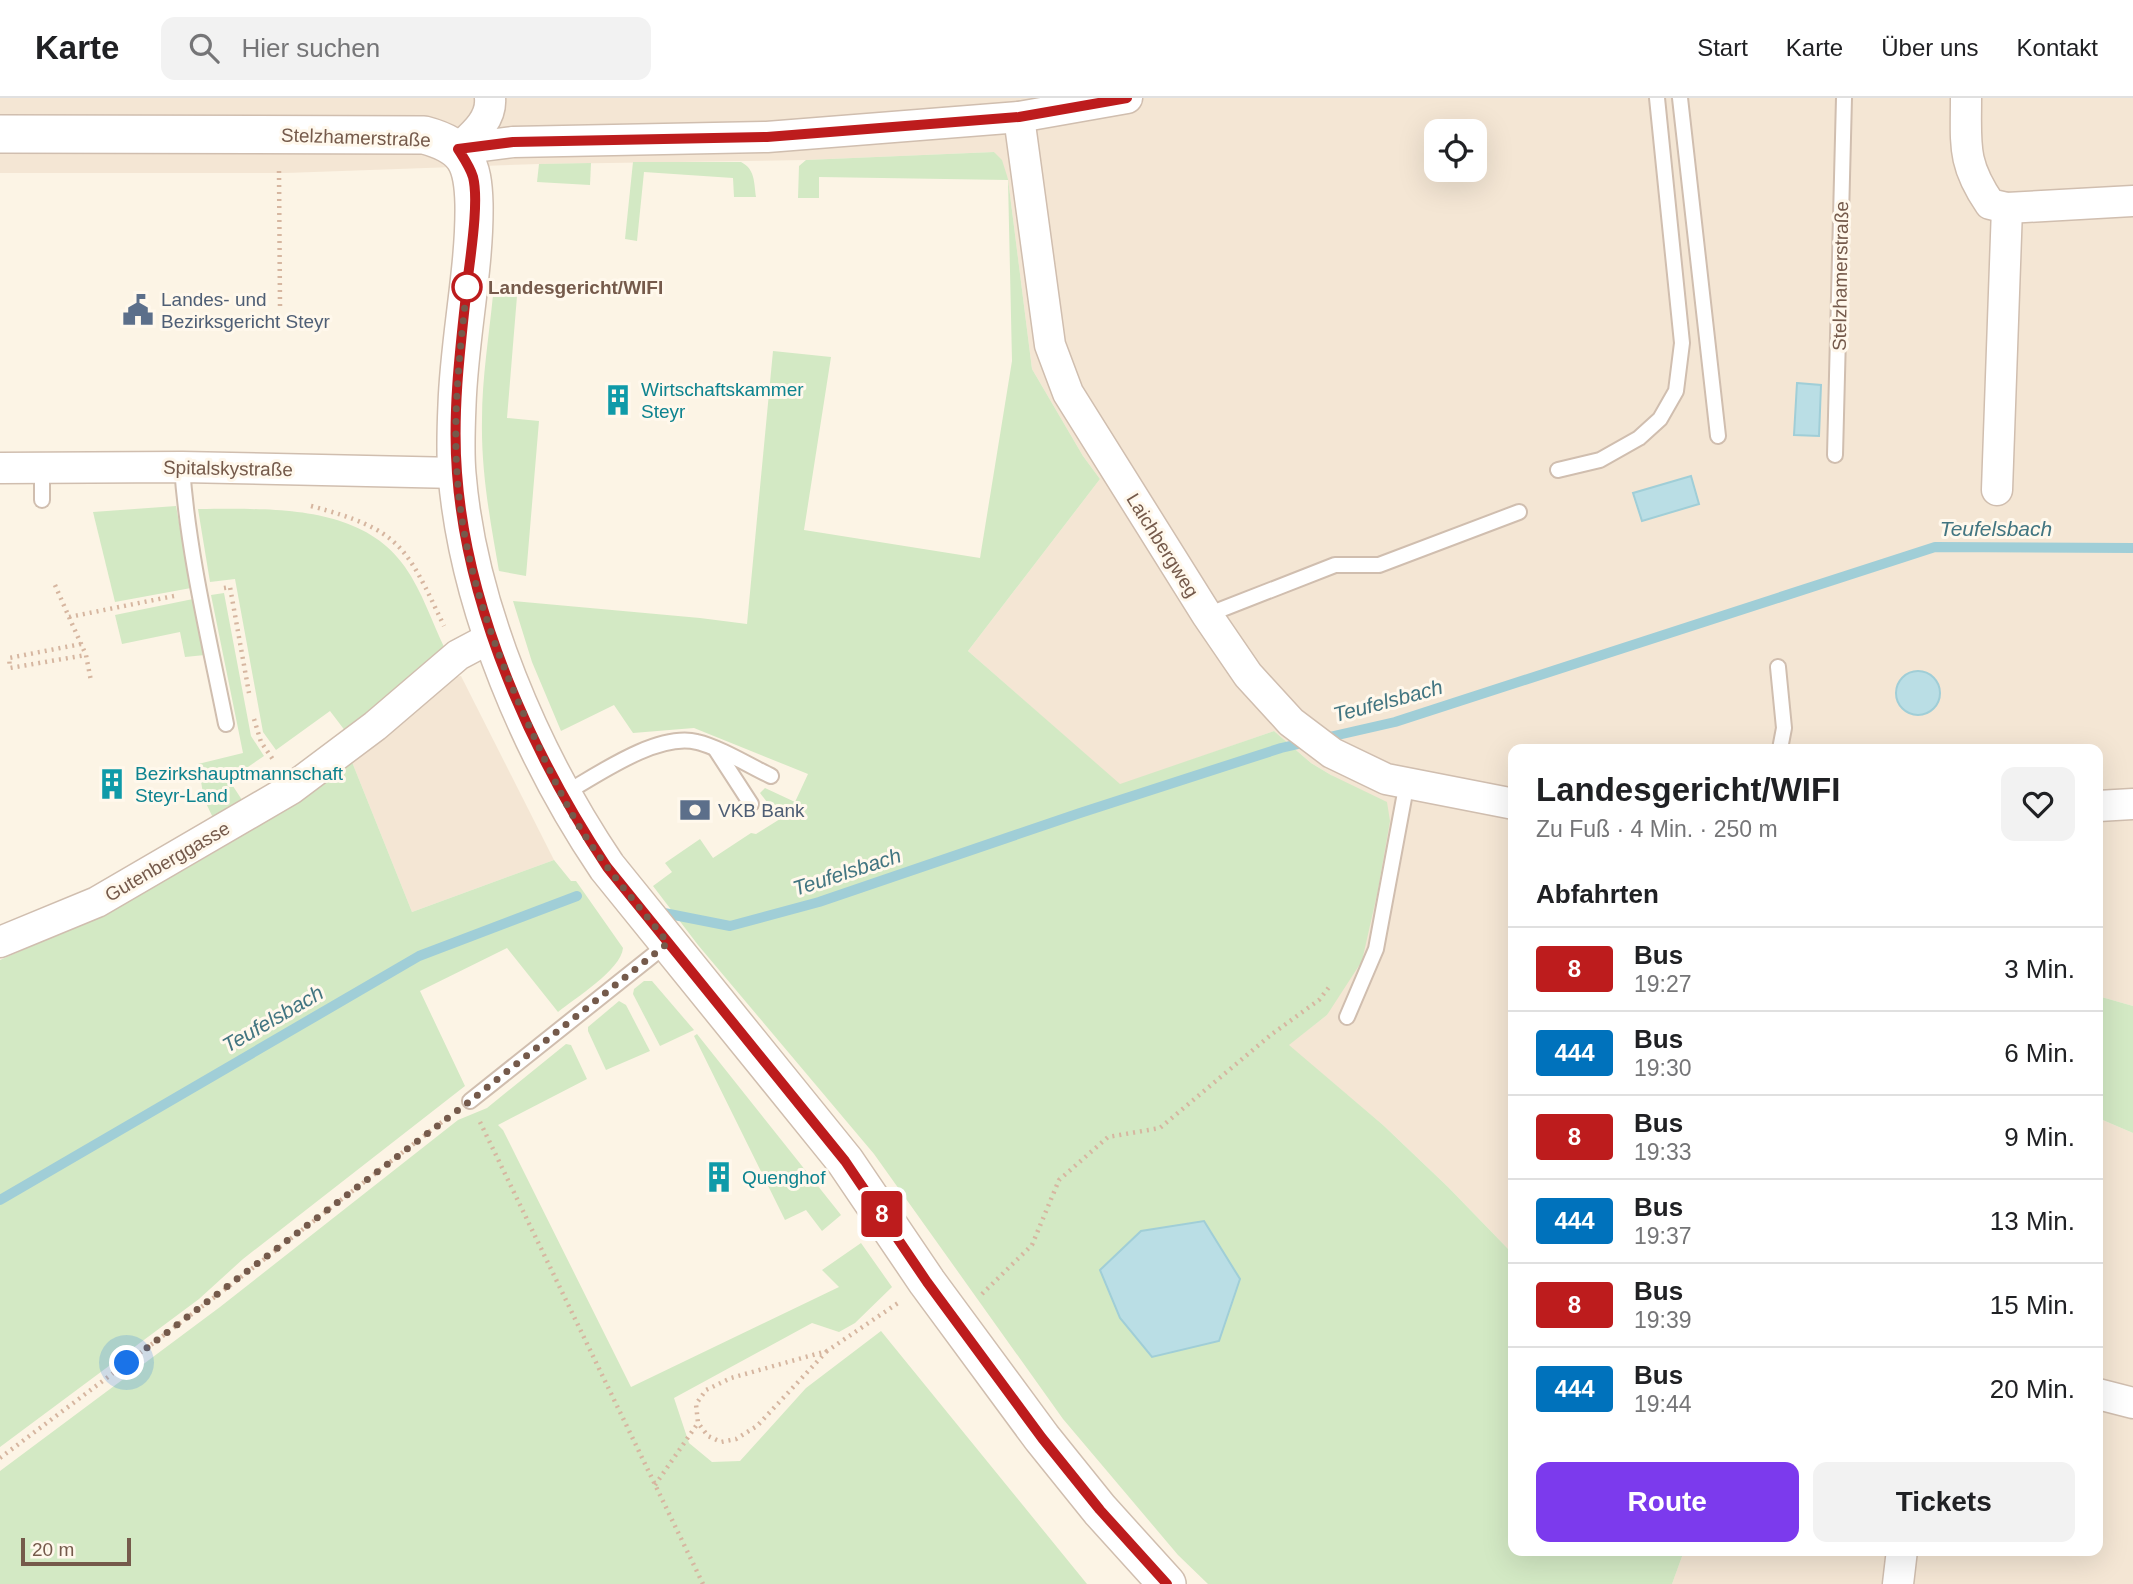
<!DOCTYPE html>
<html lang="de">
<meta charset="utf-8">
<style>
:root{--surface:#fff;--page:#f2f2f2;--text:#202124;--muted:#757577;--line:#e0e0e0;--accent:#7c3aed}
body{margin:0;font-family:Arial,sans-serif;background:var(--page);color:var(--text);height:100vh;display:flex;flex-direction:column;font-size:26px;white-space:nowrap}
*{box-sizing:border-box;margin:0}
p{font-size:23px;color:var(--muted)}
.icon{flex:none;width:38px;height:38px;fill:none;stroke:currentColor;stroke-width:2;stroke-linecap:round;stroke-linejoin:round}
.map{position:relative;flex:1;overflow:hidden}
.drawer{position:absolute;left:1508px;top:646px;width:595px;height:812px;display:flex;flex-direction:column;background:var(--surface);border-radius:14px;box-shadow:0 7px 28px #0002}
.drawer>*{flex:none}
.badge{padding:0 14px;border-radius:5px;font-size:24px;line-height:46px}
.buttons{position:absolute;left:1424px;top:21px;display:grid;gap:14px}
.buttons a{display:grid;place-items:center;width:63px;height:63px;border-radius:14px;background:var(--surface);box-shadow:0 7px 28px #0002;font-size:35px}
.scale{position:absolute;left:21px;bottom:18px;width:110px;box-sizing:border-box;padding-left:7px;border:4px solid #755a4b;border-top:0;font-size:19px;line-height:24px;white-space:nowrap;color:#755a4b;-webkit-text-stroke:5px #fff8ec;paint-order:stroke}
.you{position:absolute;width:35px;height:35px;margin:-18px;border:5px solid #fff;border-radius:50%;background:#1a73e8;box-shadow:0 0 0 10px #1a73e833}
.map>.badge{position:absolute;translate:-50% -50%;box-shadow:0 0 0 4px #fff}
h2{padding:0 28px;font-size:26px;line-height:63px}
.round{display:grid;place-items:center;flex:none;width:74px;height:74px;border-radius:14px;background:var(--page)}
.head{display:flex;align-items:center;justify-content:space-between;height:119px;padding:0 28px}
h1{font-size:33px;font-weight:600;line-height:52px}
.button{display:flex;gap:14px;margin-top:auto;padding:14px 28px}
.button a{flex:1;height:80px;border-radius:14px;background:var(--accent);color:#fff;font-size:28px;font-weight:600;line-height:80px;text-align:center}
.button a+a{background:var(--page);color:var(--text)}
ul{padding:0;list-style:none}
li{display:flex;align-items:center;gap:21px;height:84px;padding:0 28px;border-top:2px solid var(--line)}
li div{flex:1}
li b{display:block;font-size:26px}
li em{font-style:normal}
li .badge{min-width:77px;font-weight:700;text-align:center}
header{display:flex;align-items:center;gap:42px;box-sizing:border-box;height:98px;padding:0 35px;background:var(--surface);border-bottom:2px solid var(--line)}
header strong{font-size:33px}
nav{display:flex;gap:38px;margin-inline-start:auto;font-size:24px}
.search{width:490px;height:63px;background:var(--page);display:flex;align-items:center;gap:18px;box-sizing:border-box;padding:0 24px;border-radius:14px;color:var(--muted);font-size:26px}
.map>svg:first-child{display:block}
</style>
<header>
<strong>Karte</strong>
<div class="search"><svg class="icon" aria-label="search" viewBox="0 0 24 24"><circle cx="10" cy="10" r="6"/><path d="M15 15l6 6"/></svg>Hier suchen</div>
<nav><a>Start</a><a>Karte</a><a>Über uns</a><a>Kontakt</a></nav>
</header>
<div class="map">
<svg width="2133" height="1486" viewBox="0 0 2133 1486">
<rect width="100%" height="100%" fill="#fcf4e5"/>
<g fill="#f4e6d4" fill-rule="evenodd">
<path d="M0,0h2133v908l-35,-10v-247h-584l-2,504 -64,-66 -65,-62 -95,-80 39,-30 51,-125 11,-69 -58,-46 -20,-12 -37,-32 -154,54 -152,-134 132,-172 -17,-23 -51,-87 -24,-190 -14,-27 -188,8 -267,4 -253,9h-286zM1437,33h38v39h-38z"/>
<path d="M461,578l93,184 -142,52 -60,-150 98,-84z"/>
<path d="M2098,1020l35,15v451h-461l12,-33 414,-1z"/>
</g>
<g fill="#d3e9c4">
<path d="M994,54l8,8 6,19 24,190 51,87 17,23 -132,172 152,133 154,-53 37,32 20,12 56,27 3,19 -12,69 -16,71 -35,54 -38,30 94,80 65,62 64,66 2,-2v299l170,1 -12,33h-464l-30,-29 -115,-136 -189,-265 -176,-209 -45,-59 19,-14 -7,-9 35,-24 13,19 38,-25 5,1 24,-15 -20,-26 5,-5 30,14 13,-28 -114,-46 -61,5 -19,-28 -53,26 -29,-69 -19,-61 187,17 47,6 26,-273 58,6 -27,173 176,28 32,-197 -4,-181 -189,-3v21h-21l1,-32 7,-6z"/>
<path d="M633,64h108c14,7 13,20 15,35h-22l-1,-19 -89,-6 -7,69 -12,-2z"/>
<path d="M591,65l-1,22 -53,-3 2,-18z"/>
<path d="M493,197l24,1 -10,122 32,3 -13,155 -27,-5c-9,-51 -18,-100 -17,-151 0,-42 7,-84 11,-125z"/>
<path d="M176,408l15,82 -76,14 -22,-90z"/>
<path d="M198,411c69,0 163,-6 207,58 17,24 27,55 40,82l-99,83 -16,-21 -54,39 -13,-18 -28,-153 -25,3z"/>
<path d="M224,495l27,143 13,20 -35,24 15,23 -28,21 -12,-25 -6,-35 45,-11 -32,-158z"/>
<path d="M193,501l12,56 -20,2 -5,-25 -58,12 -7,-29z"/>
<path d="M352,664l60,150 142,-52 17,21h5l47,67c-2,22 -48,50 -65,64l-51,-64 -87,43 45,95 -222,173 -44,40 -199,148v-487c95,-41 186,-87 273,-144 27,-17 54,-34 79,-54z"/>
<path d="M644,883h8l42,49 -34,16 -27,-52 1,-5z"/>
<path d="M2098,898l35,10v127l-35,-15z"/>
<path d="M619,903l7,4 24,46 -44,19 -18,-39v-4z"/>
<path d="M697,936l144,181 -19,16 -16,-21 -21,10 -91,-184z"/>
<path d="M566,946l5,1 16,34 -89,46 5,5 128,257 208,-100 -17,-17 39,-27 31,44 -37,36 -16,9 -27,-9 -138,75 15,45 23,19 28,-1 66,-73 75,-57 206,253h-1087v-113l220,-164 238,-187 29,-12z"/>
</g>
<g fill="#badee5" stroke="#a0ced7" stroke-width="2">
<path d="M1797,285l24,2 -2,51 -25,-1z"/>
<path d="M1691,378l8,28 -57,17 -9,-28z"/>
<circle cx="1918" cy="595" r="22"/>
<path d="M1204,1123l36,58 -21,62 -67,16 -32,-39 -20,-48 41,-39z"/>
</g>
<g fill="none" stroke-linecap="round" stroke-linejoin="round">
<g stroke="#a0ced7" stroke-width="10">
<path d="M659,814l71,14 89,-24 261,-89 201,-65 114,-26 540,-175 198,1"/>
<path d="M0,1102l419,-244 158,-60"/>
</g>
<defs>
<g id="service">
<path d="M1680,0l38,338"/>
<path d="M1835,357l9,-357"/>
<path d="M182,369c6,86 27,172 44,257"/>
<path d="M42,370v32"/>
<path d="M1558,372l42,-10 39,-22 21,-19 16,-28 6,-48 -25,-245"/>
<path d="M1207,517l128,-50h44l140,-53"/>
<path d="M1778,569l6,61 -4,21"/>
<path d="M716,652l35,54"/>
<path d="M564,696c33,-19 94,-62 133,-52 22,5 53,24 74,34"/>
<path d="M1347,919l29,-68 31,-167"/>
<path d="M470,1003l197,-157"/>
</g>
<g id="minor">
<path d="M1966,0c0,47 -4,65 24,106l17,4 126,-7"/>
<path d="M1019,19l31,228 18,48 139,222 41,60 43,47 41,31 54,26 128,25"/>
<path d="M458,51l55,-7 254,-5 252,-20 108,-19"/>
<path d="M458,51c15,-14 34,-29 32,-51"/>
<path d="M0,370l182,-1 275,6"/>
<path d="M1997,392l10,-282"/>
<path d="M2098,708l35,-2"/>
<path d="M0,844l97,-40 194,-113 84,-63 83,-71 34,-18"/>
<path d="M2098,1296l35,9"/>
<path d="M1898,1486l4,-34"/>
</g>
<path id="tertiary" d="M0,36l424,1c42,11 49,28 50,69 1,65 -15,135 -17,201 -1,23 -2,47 0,69 11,134 75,282 150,393l238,294 82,121 115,156 58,72 67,74"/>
</defs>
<use href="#service" stroke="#d0beaf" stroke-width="18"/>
<use href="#minor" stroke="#d0beaf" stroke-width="33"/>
<use href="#tertiary" stroke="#d0beaf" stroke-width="40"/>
<g stroke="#d6b6a0" stroke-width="4.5" stroke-dasharray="2 5" stroke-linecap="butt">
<path d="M279,73l1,136"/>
<path d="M311,408c90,24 95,40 133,120"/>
<path d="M55,487l14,32 105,-21"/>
<path d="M224,490l6,-1 19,106"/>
<path d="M69,519l17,38 5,26"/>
<path d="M81,546l-72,14 1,10 76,-13"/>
<path d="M254,621l7,23 13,19"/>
<path d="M480,1024l223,462"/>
<path d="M982,1196l50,-49 27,-65 49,-43 52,-9 112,-94 47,-34 11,-14"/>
<path d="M827,1253l-70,75 -21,13 -15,3 -13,-6 -10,-13 -2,-19 10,-14 25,-12 96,-27 71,-48"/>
<path d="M0,1360l232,-174 219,-169"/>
<path d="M655,1387l43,-62"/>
</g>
<use href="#service" stroke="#fff" stroke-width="14"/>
<use href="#minor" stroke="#fff" stroke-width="30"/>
<use href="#tertiary" stroke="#fff" stroke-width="37"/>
</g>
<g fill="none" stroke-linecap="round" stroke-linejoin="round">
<defs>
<path id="line" d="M1127,0l-108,19 -252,20 -254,5 -55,7c5,8 12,18 15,28 6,23 -2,75 -5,100 -7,64 -16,132 -11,196 10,137 75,281 150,394l238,294 82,121 115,156 58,72 67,74"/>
</defs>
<use href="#line" stroke="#fff" stroke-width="16"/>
<use href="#line" stroke="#bd1c1d" stroke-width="10"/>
<path stroke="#755a4b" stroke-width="7" stroke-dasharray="0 12.6" d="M127,1265l343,-262 198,-158c-28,-36 -59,-70 -84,-109 -18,-28 -32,-59 -46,-89 -40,-85 -76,-178 -81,-273 -4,-61 3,-124 10,-185"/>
</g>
<defs>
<symbol id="civic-bare" viewBox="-9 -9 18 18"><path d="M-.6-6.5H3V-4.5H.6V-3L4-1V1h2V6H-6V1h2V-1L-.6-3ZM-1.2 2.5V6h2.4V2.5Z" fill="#5c6f8a" stroke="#fff8ec" stroke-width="2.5" paint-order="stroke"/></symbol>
<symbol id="building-bare" viewBox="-9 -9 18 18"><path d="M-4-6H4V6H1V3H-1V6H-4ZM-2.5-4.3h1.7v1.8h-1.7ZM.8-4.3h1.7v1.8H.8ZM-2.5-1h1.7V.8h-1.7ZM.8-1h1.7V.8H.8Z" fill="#0f9aa8" stroke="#fff8ec" stroke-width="2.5" paint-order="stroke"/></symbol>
<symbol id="bank-bare" viewBox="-9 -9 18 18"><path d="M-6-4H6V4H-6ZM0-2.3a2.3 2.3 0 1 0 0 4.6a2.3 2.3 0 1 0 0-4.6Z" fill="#5c6f8a" stroke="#fff8ec" stroke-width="2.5" paint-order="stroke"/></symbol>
</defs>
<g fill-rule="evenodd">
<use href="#civic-bare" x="116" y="190" width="44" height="44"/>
<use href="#building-bare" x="596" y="280" width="44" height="44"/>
<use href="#building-bare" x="90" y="664" width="44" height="44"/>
<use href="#bank-bare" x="673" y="690" width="44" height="44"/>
<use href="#building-bare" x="697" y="1057" width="44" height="44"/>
</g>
<circle fill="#fff" stroke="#bd1c1d" stroke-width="3.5" cx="467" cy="189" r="14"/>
<g text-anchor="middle" stroke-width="6" stroke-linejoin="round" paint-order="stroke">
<g font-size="19" fill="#755a4b" stroke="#fff8ec">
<text transform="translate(356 39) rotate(2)" y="7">Stelzhamerstraße</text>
<text transform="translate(1840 178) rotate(-89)" y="7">Stelzhamerstraße</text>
<text transform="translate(228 370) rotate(1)" y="7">Spitalskystraße</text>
<text transform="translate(1163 447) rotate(58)" y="7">Laichbergweg</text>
<text transform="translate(167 763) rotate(-30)" y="7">Gutenberggasse</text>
</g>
<g font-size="19" font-weight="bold" fill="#755a4b" stroke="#fff8ec" text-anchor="start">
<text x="488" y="196">Landesgericht/WIFI</text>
</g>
<g font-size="19" fill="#4e5e75" stroke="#fff8ec" text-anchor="start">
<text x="161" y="208">Landes- und<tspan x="161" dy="22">Bezirksgericht Steyr</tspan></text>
<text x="718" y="719">VKB Bank</text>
</g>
<g font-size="19" fill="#0d838f" stroke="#fff8ec" text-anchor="start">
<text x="641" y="298">Wirtschaftskammer<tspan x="641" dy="22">Steyr</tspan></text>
<text x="135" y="682">Bezirkshauptmannschaft<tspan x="135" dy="22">Steyr-Land</tspan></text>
<text x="742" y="1086">Quenghof</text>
</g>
<g font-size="21" font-style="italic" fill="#427581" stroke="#fff8ec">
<text x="1996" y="438">Teufelsbach</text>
<text transform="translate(1388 603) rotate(-15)" y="7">Teufelsbach</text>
<text transform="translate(847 774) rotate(-18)" y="7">Teufelsbach</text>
<text transform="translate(273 921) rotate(-30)" y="7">Teufelsbach</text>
</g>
</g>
</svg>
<div class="buttons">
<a><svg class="icon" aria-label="locate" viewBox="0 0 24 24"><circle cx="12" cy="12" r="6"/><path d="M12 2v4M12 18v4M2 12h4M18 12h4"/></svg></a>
</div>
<div class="scale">20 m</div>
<div class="you" style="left:127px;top:1265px"></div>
<b class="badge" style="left:882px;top:1116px;background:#bd1c1d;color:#fff">8</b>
<section class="drawer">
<div class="head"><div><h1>Landesgericht/WIFI</h1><p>Zu Fuß · 4 Min. · 250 m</p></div><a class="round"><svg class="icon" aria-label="heart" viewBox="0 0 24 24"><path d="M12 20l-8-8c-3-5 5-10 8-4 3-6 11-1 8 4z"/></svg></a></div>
<h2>Abfahrten</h2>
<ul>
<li><span class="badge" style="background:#bd1c1d;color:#fff">8</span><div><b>Bus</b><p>19:27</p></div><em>3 Min.</em></li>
<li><span class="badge" style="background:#0072bc;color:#fff">444</span><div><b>Bus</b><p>19:30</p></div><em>6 Min.</em></li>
<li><span class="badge" style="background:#bd1c1d;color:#fff">8</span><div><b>Bus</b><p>19:33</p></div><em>9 Min.</em></li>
<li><span class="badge" style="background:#0072bc;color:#fff">444</span><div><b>Bus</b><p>19:37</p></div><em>13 Min.</em></li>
<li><span class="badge" style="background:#bd1c1d;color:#fff">8</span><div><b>Bus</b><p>19:39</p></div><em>15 Min.</em></li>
<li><span class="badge" style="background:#0072bc;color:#fff">444</span><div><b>Bus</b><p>19:44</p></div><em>20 Min.</em></li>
</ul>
<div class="button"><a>Route</a><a>Tickets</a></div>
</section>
</div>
